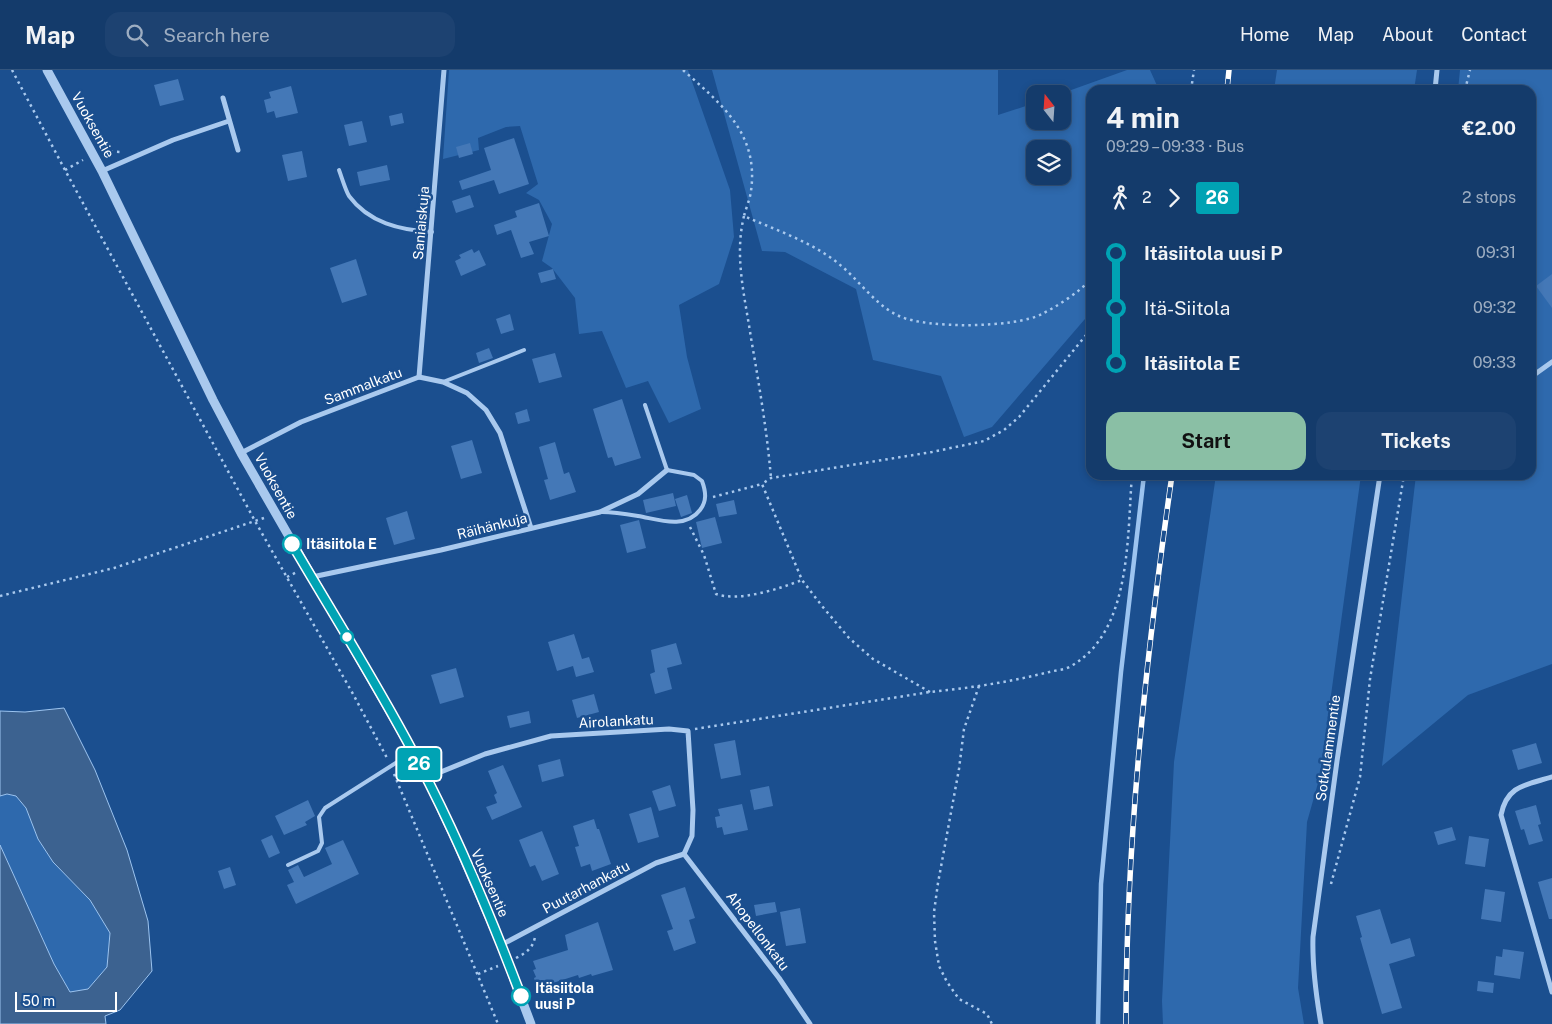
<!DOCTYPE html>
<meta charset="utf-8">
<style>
:root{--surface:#143b6b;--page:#1d4271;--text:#f1f3f6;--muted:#9dadc1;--line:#33557e;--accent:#8abfa5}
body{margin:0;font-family:"Public Sans",sans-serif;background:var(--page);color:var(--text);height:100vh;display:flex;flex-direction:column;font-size:19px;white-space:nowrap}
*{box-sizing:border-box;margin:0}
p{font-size:16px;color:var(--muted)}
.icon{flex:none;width:28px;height:28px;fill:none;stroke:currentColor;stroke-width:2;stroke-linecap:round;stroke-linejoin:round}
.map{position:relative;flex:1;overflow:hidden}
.side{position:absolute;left:1086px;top:15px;width:450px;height:395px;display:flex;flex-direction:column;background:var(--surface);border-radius:15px;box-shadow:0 2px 8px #0003,0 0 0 1px var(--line)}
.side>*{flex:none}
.badge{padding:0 10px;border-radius:4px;font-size:18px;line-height:32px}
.needle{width:32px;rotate:343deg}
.controls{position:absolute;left:1026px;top:15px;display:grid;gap:10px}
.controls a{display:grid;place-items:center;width:45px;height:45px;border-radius:10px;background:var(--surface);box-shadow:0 2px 8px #0003,0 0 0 1px var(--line);font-size:25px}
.scale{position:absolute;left:15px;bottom:12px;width:102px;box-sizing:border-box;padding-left:5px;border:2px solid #fff;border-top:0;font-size:14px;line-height:18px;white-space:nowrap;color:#fff;-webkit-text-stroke:4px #1b4f8f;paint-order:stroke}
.map>.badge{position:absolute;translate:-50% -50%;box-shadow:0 0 0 2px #fff}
.legs{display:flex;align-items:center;gap:8px;height:55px;padding:0 20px;font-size:16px}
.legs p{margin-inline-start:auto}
.summary{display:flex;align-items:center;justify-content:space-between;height:85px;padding:0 20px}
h1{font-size:28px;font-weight:700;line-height:38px}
.button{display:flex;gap:10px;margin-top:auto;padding:10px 20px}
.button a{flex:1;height:58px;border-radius:15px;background:var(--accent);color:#111;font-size:20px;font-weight:700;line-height:58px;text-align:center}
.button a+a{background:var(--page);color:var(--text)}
ul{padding:0 20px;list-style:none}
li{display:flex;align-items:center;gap:18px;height:55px;font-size:19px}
li i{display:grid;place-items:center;width:8px;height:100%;margin:0 6px;background:currentColor}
li i::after{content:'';width:12px;height:12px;margin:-6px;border:4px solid;border-radius:50%;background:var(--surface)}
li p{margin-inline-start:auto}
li:first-child i{background:linear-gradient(#0000 50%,currentColor 0)}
li:last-child i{background:linear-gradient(currentColor 50%,#0000 0)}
header{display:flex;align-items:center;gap:30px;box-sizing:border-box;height:70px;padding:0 25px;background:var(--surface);border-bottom:1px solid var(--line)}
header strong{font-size:24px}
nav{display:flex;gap:28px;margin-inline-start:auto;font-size:18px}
.search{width:350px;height:45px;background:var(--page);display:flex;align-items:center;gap:12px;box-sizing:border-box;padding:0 18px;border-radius:15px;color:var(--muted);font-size:19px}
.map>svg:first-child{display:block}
</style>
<header>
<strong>Map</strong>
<div class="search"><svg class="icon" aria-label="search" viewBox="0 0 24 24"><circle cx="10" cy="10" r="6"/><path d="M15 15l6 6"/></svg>Search here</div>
<nav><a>Home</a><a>Map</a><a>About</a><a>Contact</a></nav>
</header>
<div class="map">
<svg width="1552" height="954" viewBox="0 0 1552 954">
<rect width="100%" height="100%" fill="#1b4f8f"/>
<g fill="#2e69ad" fill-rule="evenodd">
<path d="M449,0h239l42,120 4,47 -15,47 -40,21 8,52 14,52 -32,14 -21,-42 -22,7 -24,-57 -23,3 -4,-36 -23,-30 -10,-7 10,-37 -13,-24 -13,-7 12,-9 -18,-58 -14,1 -28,11 1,12 -36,9z"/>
<path d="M712,0h286v45l37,-12v18h27v-27h-2l67,-24h23l9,20h-68v222l-99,115 -28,10 -23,-61 -68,-16 -17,-71 -71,-37 -23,-1zM1035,79h27v27h-27z"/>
<path d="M1277,0h140l-3,20h-140z"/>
<path d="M1460,0h92v594l-84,31 -86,71 34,-291h115v-385h-73z"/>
<path d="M1216,405h145l-41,301 -13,46 -9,166 6,36h-141l-1,-23 12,-239z"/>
<path d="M7,724l9,2 10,12 12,31 15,23 37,38 20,33 -3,34 -19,22 -18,3 -16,-28 -54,-119v-49z"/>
</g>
<path fill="#3c6290" stroke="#9cc4f0" d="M64,638l31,62 32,80 21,71 4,50 -32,39 -15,6 1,8h-106v-179l54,119 16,28 18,-3 19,-22 3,-34 -20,-33 -37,-38 -15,-23 -12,-31 -10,-12 -9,-2 -7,2v-85l25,1z"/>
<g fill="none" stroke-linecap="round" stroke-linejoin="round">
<path stroke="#9cc4f0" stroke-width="4.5" d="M1098,954l3,-140 20,-212 23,-197"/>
</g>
<g fill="#4478b7">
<path d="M178,9l6,21 -24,6 -6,-21z"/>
<path d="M291,16l7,27 -22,5 -2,-7 -7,2 -3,-13 7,-2 -2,-6z"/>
<path d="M402,43l2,10 -13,3 -2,-10z"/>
<path d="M362,51l5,21 -18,4 -5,-21z"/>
<path d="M514,68l15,46 -30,10 -5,-14 -32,10 -3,-9 32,-11 -7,-22z"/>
<path d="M470,73l3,11 -14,4 -3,-11z"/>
<path d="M302,81l5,26 -19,4 -6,-26z"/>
<path d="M387,95l3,15 -30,6 -3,-14z"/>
<path d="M470,125l4,12 -18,6 -4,-12z"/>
<path d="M539,133l10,33 -20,6 5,12 -13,4 -10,-28 -14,5 -3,-10 23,-8 -2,-6z"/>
<path d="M472,179l2,4 5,-3 7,15 -25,11 -6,-15 6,-3 -2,-3z"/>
<path d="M356,189l11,36 -25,8 -12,-35z"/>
<path d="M553,199l3,10 -15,4 -3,-10z"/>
<path d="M1552,204v34l-16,-22z"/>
<path d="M510,244l4,16 -13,4 -5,-15z"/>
<path d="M489,278l4,10 -14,5 -3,-10z"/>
<path d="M555,283l7,24 -23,6 -7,-24z"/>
<path d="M622,329l19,59 -26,8 -3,-9 -4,1 -15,-49z"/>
<path d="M527,339l3,12 -12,3 -3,-11z"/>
<path d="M472,370l10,33 -21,6 -10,-33z"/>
<path d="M555,372l9,32 5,-2 7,20 -26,8 -6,-20 4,-1 -9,-32z"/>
<path d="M673,423l3,13 -30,7 -3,-13z"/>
<path d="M687,425l5,18 -11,4 -6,-18z"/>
<path d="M734,430l3,14 -18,3 -3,-13z"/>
<path d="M407,441l8,28 -21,6 -8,-27z"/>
<path d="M715,447l7,26 -20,5 -6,-26z"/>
<path d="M639,450l7,28 -19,5 -7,-28z"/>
<path d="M574,564l8,25 7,-2 5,15 -18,5 -3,-11 -16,5 -9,-29z"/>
<path d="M676,573l6,21 -15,4 5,21 -17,5 -5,-20 5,-2 -4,-22z"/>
<path d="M456,598l8,29 -24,7 -9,-29z"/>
<path d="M594,624l5,18 -22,6 -5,-18z"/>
<path d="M529,641l2,12 -21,5 -3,-12z"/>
<path d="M735,670l6,35 -20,4 -7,-35z"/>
<path d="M1536,673l6,20 -24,7 -6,-20z"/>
<path d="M560,689l4,17 -22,6 -4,-17z"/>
<path d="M503,695l19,42 -30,13 -6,-13 11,-4 -3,-8 3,-2 -9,-22z"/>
<path d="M670,715l6,21 -17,5 -7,-20z"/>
<path d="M769,716l4,20 -19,4 -4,-20z"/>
<path d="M308,730l7,16 -10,6 2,3 -23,10 -9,-19z"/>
<path d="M742,734l6,26 -24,5 -2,-8 -5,1 -2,-11 5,-1 -2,-7z"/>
<path d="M1536,735l5,19 -3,1 5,16 -14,4 -5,-16 -3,1 -6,-19z"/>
<path d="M651,737l8,30 -21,6 -9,-29z"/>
<path d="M594,749l3,10h2l12,35 -19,7 -2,-7 -9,3 -6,-20 4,-1 -6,-20z"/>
<path d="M1452,757l4,13 -18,5 -4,-13z"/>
<path d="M542,761l17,43 -17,7 -7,-16 -5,2 -11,-27z"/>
<path d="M272,765l8,18 -11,5 -8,-18z"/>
<path d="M1469,766l20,3 -4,28 -20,-3z"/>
<path d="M343,770l16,34 -63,30 -9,-19 7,-3 -6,-12 10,-5 6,12 28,-13 -7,-16z"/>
<path d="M230,797l6,18 -12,4 -6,-18z"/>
<path d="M1552,808v41h-3l-11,-37z"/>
<path d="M685,817l10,31 -6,2 7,23 -22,8 -7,-20 6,-2 -12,-34z"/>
<path d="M1485,819l20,3 -4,30 -20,-3z"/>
<path d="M775,832l2,10 -21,4 -2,-11z"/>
<path d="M800,838l6,35 -20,3 -6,-34z"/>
<path d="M1380,839l11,35 19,-6 5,18 -26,8 13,44 -20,6 -22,-76 2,-1 -6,-21z"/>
<path d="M598,852l15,48 -21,6 -1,-2 -12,4 -1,-3 -41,13 -3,-10 2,-1 -3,-7 3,-1 -3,-8 35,-11 -3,-15z"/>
<path d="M1503,879l21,3 -4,27 -26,-4 2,-19 6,1z"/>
<path d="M1478,911l16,2 -1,10 -16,-2z"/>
</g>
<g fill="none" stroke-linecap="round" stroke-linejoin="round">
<g stroke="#a9c9ee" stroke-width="2.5" stroke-dasharray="2.5 4" stroke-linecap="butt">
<path d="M12,0l53,100 190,351 98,173 34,64"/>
<path d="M683,0c38,34 76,63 68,121 -1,8 -5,17 -7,25 32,14 68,26 95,48 20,16 36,41 60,52 28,13 116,12 143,-2 14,-7 39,-23 49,-35"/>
<path d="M1191,20l3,-20"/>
<path d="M1465,20l5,-20"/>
<path d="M104,81l17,1"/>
<path d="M65,100l18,-10"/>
<path d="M744,146c-10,41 1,81 7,122 8,46 16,93 20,140"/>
<path d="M713,427l49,-13"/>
<path d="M690,457l14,28 12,39c23,8 63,-5 86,-14"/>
<path d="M287,507l10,-5"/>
<path d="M0,526l114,-28 153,-51"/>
<path d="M979,616l-15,43 -5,40 -21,114 -4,29 1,29 4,25 8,16 12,17 28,15 5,10"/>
<path d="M930,622l-57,-33 -24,-21 -27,-32 -20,-26 -40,-96 9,-6 161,-26 52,-11 20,-11 15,-13 72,-88"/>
<path d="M695,659l235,-37c40,-4 80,-10 119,-20 7,-2 16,-2 22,-6 61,-34 56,-131 61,-191"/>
<path d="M394,704l104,250"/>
<path d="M396,707l14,-6"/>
<path d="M1331,814l29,-107 10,-98 34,-204"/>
<path d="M516,888c10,-5 17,-10 19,-21"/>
<path d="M478,904l20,-8"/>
</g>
<g stroke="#a9c9ee" stroke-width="4">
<path d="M339,100c3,8 6,19 10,26 20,27 51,34 83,36"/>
<path d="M443,312l81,-32"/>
<path d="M602,442c12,0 24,2 36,4 19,3 47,14 62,-6 7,-9 6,-18 2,-29l-8,-6 -27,-5 -22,-65"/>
<path d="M288,795l30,-14 4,-8 -3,-26 6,-9 88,-56"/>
</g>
<g stroke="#a9c9ee" stroke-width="5">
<path d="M1435,20l2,-20"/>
<path d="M223,28l15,52"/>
<path d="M102,101l71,-31 56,-19"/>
<path d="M419,307l25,-307"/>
<path d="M1531,307l21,-15"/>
<path d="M241,383l60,-31 118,-45 24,5 24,11 19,17 14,23 31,95"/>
<path d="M312,507l129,-27 159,-38 38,-18 29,-24"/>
<path d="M1552,707c-26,8 -45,8 -51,38l51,177"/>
<path d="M426,708l59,-24 66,-18 118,-7 19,2 5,79 -1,26 -8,18"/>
<path d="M684,784l95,124 31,46"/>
<path d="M501,875l155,-82 28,-9"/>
<path d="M1321,954c-5,-29 -9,-57 -8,-87l24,-176 43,-286"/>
</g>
<path stroke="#a9c9ee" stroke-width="9" d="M47,0l55,101 111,229 28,53 180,313 36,77 44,102 30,79"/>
<defs>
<g id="rail">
<path d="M1227,20l2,-20"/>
<path d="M1126,954c0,-184 20,-367 46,-549"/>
</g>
</defs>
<use href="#rail" stroke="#fff" stroke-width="5.5"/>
<use href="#rail" stroke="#1b4f8f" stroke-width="4" stroke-dasharray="11" stroke-linecap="butt"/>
</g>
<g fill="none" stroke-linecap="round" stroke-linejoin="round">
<defs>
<path id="line-1" d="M292,474c41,70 84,138 122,210 41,76 76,160 107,242"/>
</defs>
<use href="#line-1" stroke="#fff" stroke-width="11"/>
<use href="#line-1" stroke="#00a3b4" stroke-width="8"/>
</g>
<g fill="#fff" stroke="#00a3b4" stroke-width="2.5">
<circle cx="292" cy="474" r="9"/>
<circle cx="347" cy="567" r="6"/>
<circle cx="521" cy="926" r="9"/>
</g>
<g text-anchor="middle" stroke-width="5" stroke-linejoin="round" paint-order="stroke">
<g font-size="14" fill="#fff" stroke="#1b4f8f">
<text transform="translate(93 55) rotate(61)" y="5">Vuoksentie</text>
<text transform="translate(421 153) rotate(-85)" y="5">Saniaiskuja</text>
<text transform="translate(363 316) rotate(-21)" y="5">Sammalkatu</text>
<text transform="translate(276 416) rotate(61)" y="5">Vuoksentie</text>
<text transform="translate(492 456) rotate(-14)" y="5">Räihänkuja</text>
<text transform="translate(616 651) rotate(-3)" y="5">Airolankatu</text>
<text transform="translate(1328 678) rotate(-82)" y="5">Sotkulammentie</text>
<text transform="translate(490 813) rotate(66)" y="5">Vuoksentie</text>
<text transform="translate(586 817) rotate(-28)" y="5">Puutarhankatu</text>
<text transform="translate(758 861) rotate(53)" y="5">Ahopellonkatu</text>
</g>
<g font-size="14" font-weight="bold" fill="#fff" stroke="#1b4f8f" text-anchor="start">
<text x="306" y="479">Itäsiitola E</text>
<text x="535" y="923">Itäsiitola<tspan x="535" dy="16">uusi P</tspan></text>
</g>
</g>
</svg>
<div class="controls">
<a><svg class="needle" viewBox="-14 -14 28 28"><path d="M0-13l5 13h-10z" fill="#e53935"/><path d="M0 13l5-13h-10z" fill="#9dadc1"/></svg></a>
<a><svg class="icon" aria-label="layers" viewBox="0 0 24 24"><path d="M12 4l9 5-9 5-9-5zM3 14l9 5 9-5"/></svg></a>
</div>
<div class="scale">50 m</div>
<b class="badge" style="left:419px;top:694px;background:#00a3b4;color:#fff">26</b>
<section class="side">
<div class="summary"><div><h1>4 min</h1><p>09:29 – 09:33 · Bus</p></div><b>€2.00</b></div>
<div class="legs"><svg class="icon" aria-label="walk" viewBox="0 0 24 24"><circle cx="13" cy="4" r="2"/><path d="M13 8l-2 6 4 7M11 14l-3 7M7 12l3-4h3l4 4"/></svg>2<svg class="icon" aria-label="forward" viewBox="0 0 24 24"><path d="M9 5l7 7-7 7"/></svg><b class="badge" style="background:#00a3b4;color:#fff">26</b><p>2 stops</p></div>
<ul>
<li><i style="color:#00a3b4"></i><b>Itäsiitola uusi P</b><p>09:31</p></li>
<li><i style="color:#00a3b4"></i><span>Itä-Siitola</span><p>09:32</p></li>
<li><i style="color:#00a3b4"></i><b>Itäsiitola E</b><p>09:33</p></li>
</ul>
<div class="button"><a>Start</a><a>Tickets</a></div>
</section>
</div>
